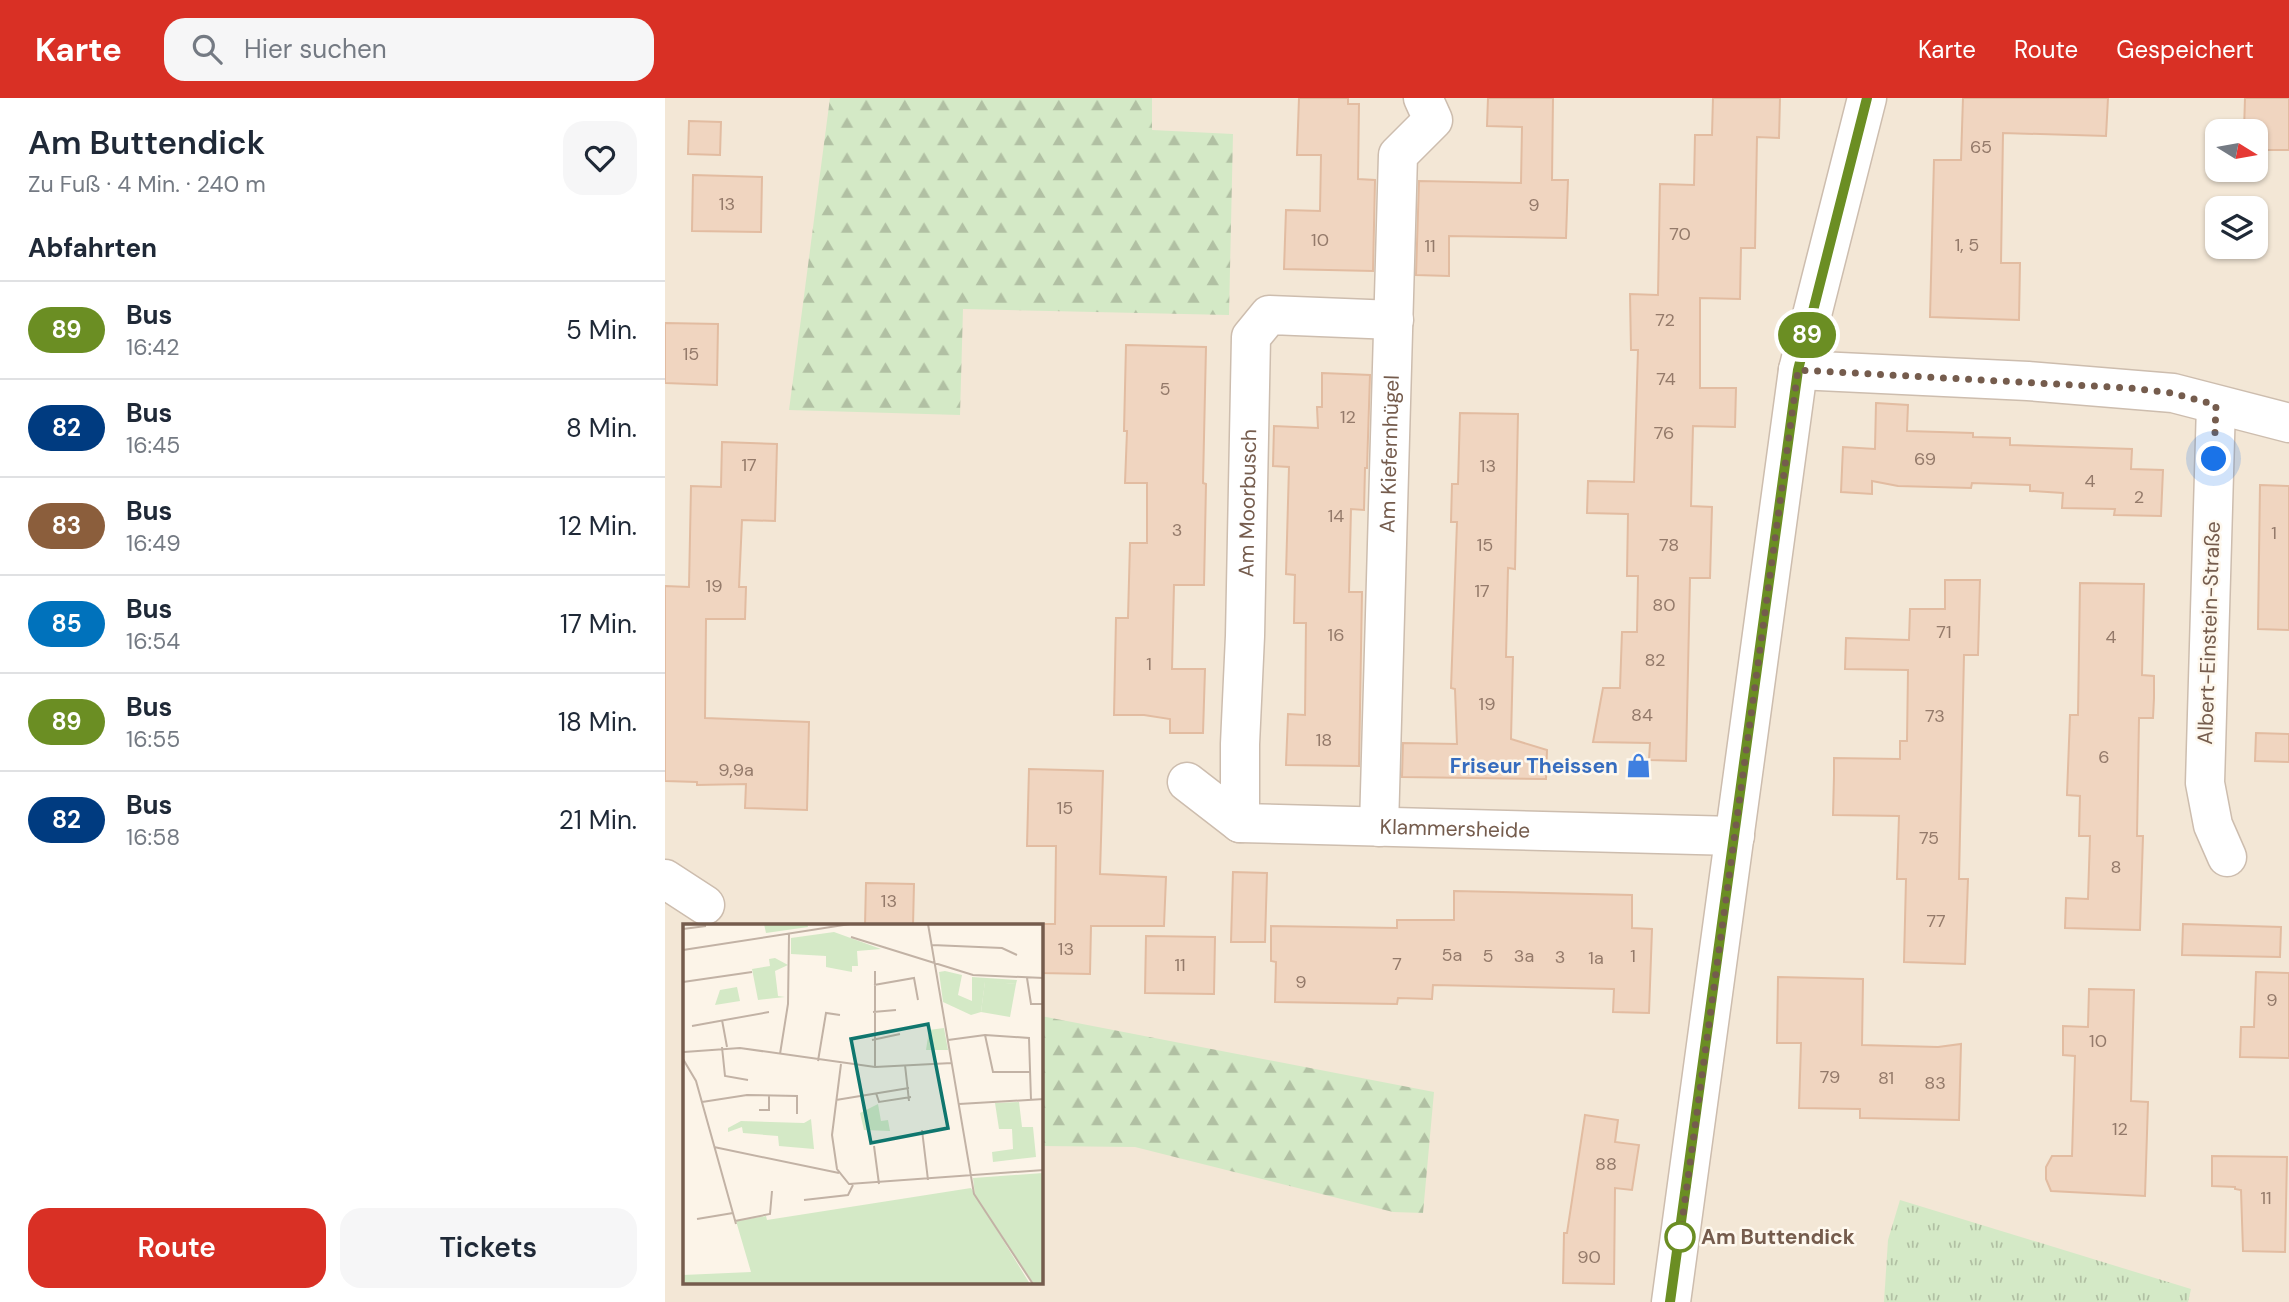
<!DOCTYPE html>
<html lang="de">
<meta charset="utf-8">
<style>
:root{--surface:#fff;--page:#f6f6f7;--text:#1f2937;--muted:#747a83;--line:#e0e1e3;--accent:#d93025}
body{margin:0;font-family:"DM Sans",sans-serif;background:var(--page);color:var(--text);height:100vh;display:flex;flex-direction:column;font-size:26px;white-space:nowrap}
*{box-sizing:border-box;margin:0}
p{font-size:23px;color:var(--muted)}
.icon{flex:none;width:38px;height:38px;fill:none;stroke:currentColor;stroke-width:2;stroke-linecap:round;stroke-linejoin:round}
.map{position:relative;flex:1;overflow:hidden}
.panel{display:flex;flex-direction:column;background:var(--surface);width:665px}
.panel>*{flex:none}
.badge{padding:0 14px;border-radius:23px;font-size:24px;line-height:46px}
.needle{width:46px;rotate:101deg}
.fabs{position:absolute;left:1540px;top:21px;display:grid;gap:14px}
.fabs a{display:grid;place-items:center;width:63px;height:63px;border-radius:14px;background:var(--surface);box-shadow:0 2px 5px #0004;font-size:35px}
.you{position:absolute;width:35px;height:35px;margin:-18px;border:5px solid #fff;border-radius:50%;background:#1a73e8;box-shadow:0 0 0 10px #1a73e833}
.map>.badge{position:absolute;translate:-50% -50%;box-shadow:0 0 0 4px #fff}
h2{padding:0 28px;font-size:26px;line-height:63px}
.round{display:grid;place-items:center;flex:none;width:74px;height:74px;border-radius:21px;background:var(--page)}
.summary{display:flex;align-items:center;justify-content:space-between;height:119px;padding:0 28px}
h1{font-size:33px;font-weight:600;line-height:52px}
.button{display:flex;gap:14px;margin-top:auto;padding:14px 28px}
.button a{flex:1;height:80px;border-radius:21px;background:var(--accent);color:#fff;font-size:28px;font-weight:600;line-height:80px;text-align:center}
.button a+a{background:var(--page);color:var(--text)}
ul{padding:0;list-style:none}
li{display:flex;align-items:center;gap:21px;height:98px;padding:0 28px;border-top:2px solid var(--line)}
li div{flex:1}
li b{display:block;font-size:26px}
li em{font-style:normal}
li .badge{min-width:77px;font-weight:700;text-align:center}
header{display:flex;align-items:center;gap:42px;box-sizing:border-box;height:98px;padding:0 35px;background:var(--accent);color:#fff}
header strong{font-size:33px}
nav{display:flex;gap:38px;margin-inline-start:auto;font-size:24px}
.search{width:490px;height:63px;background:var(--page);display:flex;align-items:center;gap:18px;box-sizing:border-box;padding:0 24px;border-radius:21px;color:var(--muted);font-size:26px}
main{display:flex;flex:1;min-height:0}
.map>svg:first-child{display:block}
</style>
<header>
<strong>Karte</strong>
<div class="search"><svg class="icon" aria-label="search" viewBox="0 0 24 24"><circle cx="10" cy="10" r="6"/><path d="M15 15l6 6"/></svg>Hier suchen</div>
<nav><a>Karte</a><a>Route</a><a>Gespeichert</a></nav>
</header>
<main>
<section class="panel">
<div class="summary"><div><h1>Am Buttendick</h1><p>Zu Fuß · 4 Min. · 240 m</p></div><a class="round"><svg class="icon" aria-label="heart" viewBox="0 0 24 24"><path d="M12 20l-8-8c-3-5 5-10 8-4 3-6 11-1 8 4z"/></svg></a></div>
<h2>Abfahrten</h2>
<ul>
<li><span class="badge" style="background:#6b8e23;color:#fff">89</span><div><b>Bus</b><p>16:42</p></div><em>5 Min.</em></li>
<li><span class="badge" style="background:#003b80;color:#fff">82</span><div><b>Bus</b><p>16:45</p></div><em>8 Min.</em></li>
<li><span class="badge" style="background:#8b5e3c;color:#fff">83</span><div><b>Bus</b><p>16:49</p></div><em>12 Min.</em></li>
<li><span class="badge" style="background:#0072bc;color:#fff">85</span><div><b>Bus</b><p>16:54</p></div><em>17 Min.</em></li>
<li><span class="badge" style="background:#6b8e23;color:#fff">89</span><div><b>Bus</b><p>16:55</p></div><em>18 Min.</em></li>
<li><span class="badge" style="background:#003b80;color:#fff">82</span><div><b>Bus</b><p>16:58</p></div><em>21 Min.</em></li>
</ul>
<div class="button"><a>Route</a><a>Tickets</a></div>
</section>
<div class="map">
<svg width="1624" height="1204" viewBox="0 0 1624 1204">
<defs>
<pattern id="grass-tufts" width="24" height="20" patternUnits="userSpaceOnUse" patternTransform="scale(1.75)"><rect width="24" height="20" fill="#d4e9c6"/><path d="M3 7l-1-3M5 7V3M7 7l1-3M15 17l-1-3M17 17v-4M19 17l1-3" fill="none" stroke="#b1c0a3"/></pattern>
<pattern id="forest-firs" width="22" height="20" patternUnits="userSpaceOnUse" patternTransform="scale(1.75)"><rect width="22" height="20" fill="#d4e9c6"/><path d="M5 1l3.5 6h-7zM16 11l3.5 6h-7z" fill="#b1c0a3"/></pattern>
</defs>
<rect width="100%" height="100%" fill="#fcf4e8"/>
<path fill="#f3e7d6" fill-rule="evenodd" d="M0,0h1624v1204h-1624zM1552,33h39v39h-39zM1552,110h39v39h-39zM19,828h357v357h-357z"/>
<path fill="url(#grass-tufts)" d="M1235,1102l291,89 -3,13h-304l4,-62z"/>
<g fill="url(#forest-firs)">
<path d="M165,0h322v32l81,4 -4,181 -266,-6 -3,106 -171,-5z"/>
<path d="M376,918l393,76 -11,121 -30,-1 -258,-65 -94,-1z"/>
</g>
<g fill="#f0d5c0" stroke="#e2bca1" stroke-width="2">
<path d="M634,0h49v6h11l-1,75 17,1 -2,91 -89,-2 2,-59 34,1 1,-56h-24z"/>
<path d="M823,0h65l-1,82h16l-2,58 -117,-2v40l-33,-1 3,-94 102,2 1,-56 -35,-1z"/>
<path d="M1048,0h67l-1,40 -22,-1 -2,111h-14l-1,51 -40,-1v90h36l-1,39 -42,-1 -2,80 21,1 -2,71h-20l-4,183 -37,-1 1,-17 -57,-1 10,-54h17l2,-56h15l1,-56h-11l1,-62 -41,-1 1,-32 46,1 4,-132h-7l-1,-56 28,1 2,-111 34,1 1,-50h17z"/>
<path d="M1298,0h145l-2,38 -103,-3 -2,130h19l-1,57 -89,-3 4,-157h27z"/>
<path d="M1580,0h44v52h-33v-19h-12z"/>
<path d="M24,23l32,1 -1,33 -32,-1z"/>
<path d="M28,77l69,2 -1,55 -69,-1z"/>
<path d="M0,225l53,1 -1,61 -52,-2z"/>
<path d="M461,247l80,2 -3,136 3,1 -2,101h-30l-2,84h33l-2,64h-33v-14l-26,-4h-30l2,-97h12l2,-75h17v-60h-22l2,-52h-3z"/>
<path d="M657,275l48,2 -3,93h-2l-1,42 -13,-1 -2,83h13l-3,174 -73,-1 2,-51 17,1 1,-92h-12l1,-48 -9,-1 3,-107 -16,-1 1,-40 44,2 -1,-21h5z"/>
<path d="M1211,305l32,2 -1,26 66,2v4l37,1v7l122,4 -1,20 32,1 -2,46 -47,-1 1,-6 -53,-1 1,-15 -33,-2v-6l-58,-2 -1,5 -73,-2 -26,-5v13l-31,-2 2,-45 32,2z"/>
<path d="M795,315l58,1 -3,155 -7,-1 -2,89h7l-2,82 36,11 -1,29 -144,-2 1,-34 54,1 -2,-55 -4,-1 6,-166h-6l1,-38h6z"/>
<path d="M57,344l55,2 -2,77 -33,-1 -3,67h7l-1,32h-39l-1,99 104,4 -2,88 -62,-2 1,-24 -49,1v-3l-32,-1v-195l24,1 2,-101 30,1z"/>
<path d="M1595,387l29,1v144l-31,-1z"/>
<path d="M1280,482h35l-2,75h-14l-5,224h9l-3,85 -61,-2 2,-83h-9l2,-63 -66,-1 1,-39v-18l66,1v-18h7l1,-71 -63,-1 1,-31 63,2 1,-31h35z"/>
<path d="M1415,485l64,1 -2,91 12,1v22l-1,20h-14l-2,118h6l-3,94 -75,-2 1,-30 22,1 2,-63h-11l1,-40 -13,-1 3,-80h8z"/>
<path d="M1591,635l33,1v28l-34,-1z"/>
<path d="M364,671l74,2 -3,103 66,3 -2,49h-73l-1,48 -49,-1v-49h14l1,-78h-29z"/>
<path d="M568,774l34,1 -2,69h-34z"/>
<path d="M201,785l48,1 -1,42h-48z"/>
<path d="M789,793l178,4v33l20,1 -3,84 -36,-1 1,-23 -181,-4 -1,14 -34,-1 -1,6 -122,-2 1,-40 -5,-1v-35l126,2v-8h57z"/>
<path d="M1518,826l98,3 -1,30 -98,-2z"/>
<path d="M481,838l69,1 -1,57 -69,-1z"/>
<path d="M1591,874l33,1v85l-49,-1 1,-30h13z"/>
<path d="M1113,879l85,2 -1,66 76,2 23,-3 -2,76 -99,-2v-9l-61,-1 2,-65h-24z"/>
<path d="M1424,891l45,1 -3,111 17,1 -3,94 -94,-5 -5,-12v-12l6,-11h20l3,-100 -12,-1v-29l25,1z"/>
<path d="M920,1017l33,5 -3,22 24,3 -7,45 -17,-2 -1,96 -51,-1 1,-50h3z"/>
<path d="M1547,1058l75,1 -2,95 -42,-1 -2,-61 -6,-1v-2l-23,-1z"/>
</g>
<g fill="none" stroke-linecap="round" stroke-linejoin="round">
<defs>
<g id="minor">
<path d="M1133,272l230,11 145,12 116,30"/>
<path d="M1551,307l-11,378 8,42 14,32"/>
<path id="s1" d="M522,684l53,41 495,13"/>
<path id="s2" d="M575,725v-79l5,-108 6,-299 18,-22 125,5"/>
<path id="s3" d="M714,729l19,-672 35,-35 -10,-22"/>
<path d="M0,781l40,26"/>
<path d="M1006,1204l127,-932 69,-272"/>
</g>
</defs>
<use href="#minor" stroke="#cdbdae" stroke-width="41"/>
<use href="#minor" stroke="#fff" stroke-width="38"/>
</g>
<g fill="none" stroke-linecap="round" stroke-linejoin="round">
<defs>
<path id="line" d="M1005,1204l128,-932 69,-272"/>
</defs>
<use href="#line" stroke="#fff" stroke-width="16"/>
<use href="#line" stroke="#6b8e23" stroke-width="10"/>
<path stroke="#755c4d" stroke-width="7" stroke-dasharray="0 12.6" d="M1015,1139l118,-867 331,18 43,5 44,12 -2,54"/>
</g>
<defs>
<symbol id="shop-bare" viewBox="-9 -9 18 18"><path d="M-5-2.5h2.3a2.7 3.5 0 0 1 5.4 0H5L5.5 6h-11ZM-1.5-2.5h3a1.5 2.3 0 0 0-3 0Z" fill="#3f7fe0" stroke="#fef8ee" stroke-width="2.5" paint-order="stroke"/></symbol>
</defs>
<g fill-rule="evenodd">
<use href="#shop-bare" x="956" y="650" width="35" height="35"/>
</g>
<circle fill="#fff" stroke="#6b8e23" stroke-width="3.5" cx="1015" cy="1139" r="14"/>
<g text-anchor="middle" stroke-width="5" stroke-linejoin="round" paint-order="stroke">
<g font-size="18" fill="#947a6a">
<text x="1316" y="55">65</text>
<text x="62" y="112">13</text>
<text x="869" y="113">9</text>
<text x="1015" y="142">70</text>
<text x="655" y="148">10</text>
<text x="1302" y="153">1, 5</text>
<text x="765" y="154">11</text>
<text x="1000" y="228">72</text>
<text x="26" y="262">15</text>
<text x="1001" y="287">74</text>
<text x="500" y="297">5</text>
<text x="683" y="325">12</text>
<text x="999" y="341">76</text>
<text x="1260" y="367">69</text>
<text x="84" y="373">17</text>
<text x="823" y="374">13</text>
<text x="1425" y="389">4</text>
<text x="1474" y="405">2</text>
<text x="671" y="424">14</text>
<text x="512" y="438">3</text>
<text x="1609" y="441">1</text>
<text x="820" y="453">15</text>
<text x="1004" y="453">78</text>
<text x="49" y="494">19</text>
<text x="817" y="499">17</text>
<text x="999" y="513">80</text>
<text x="1279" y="540">71</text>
<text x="671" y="543">16</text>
<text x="1446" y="545">4</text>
<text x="990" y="568">82</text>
<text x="484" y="572">1</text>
<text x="822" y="612">19</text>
<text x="977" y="623">84</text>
<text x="1270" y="624">73</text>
<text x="659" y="648">18</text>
<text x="1439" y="665">6</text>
<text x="71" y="678">9,9a</text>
<text x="400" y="716">15</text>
<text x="1264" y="746">75</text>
<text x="1451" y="775">8</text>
<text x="224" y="809">13</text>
<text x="1271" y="829">77</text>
<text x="401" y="857">13</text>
<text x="787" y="863">5a</text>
<text x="823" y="864">5</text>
<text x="859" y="864">3a</text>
<text x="968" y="864">1</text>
<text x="895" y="865">3</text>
<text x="931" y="866">1a</text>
<text x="732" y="872">7</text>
<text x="515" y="873">11</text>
<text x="636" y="890">9</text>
<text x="1607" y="908">9</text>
<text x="1433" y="949">10</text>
<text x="1165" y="985">79</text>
<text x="1221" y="986">81</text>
<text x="1270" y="991">83</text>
<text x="1455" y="1037">12</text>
<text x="941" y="1072">88</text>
<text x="1601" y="1106">11</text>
<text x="924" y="1165">90</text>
</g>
<g font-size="21" fill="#755c4d" stroke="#fef8ee">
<text dy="7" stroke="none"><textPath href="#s3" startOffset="373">Am Kiefernhügel</textPath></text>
<text dy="7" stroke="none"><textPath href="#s2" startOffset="320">Am Moorbusch</textPath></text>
<text transform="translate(1544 535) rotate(-88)" y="7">Albert-Einstein-Straße</text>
<text dy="7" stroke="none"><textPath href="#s1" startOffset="282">Klammersheide</textPath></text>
</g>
<g font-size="21" font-weight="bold" fill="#366cbe" stroke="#fef8ee" text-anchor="end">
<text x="953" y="675">Friseur Theissen</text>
</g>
<g font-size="21" font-weight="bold" fill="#755c4d" stroke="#fef8ee" text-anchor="start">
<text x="1036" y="1146">Am Buttendick</text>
</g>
</g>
<g transform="translate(18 826)">
<rect width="360" height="360" fill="#fcf4e8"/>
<path d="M81,0h43l1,3 -42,6zM151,8l47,17 -24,2 1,15h-6v6l-26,-5v-11l-35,-2v-16zM92,34l13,7 -13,6 3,25 7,1 -27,3 -6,-31 18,-3 -1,-7zM302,57l31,3 -6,33 -29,-5zM54,63l3,14 -25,4 5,-15zM261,104l4,22h-22l3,-20zM360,249v111h-9l-59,-89 -2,-17z" fill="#d4e9c6"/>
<path d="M262,47l17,4 -4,20 14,6v-24l45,3 -1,4 -31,-2 -4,30 -10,3 -28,-13 -4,-30zM336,178l3,25h11l3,30 -43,5 -1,-10 21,-3 -1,-20h-13l-4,-26zM195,180l3,17 7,-1 2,11 -26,-1 -4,-17zM128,195l3,30 -35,-3 -1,-10 -35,-3 -1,-6 -14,5v-4l13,-7 63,2zM288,264l59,96h-347v-9l68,-3 -15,-51 30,-5 1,4z" fill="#d4e9c6"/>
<path fill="none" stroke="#c2b2a5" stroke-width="2" d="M245,0l46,270 59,90M0,5l23,-3M168,13l122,38 71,3M249,21l70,3 15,7M0,26l167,-26M344,54l4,26h13M0,58l69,-10M191,61l40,-7 4,22M190,88l23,-2M39,96l5,27M9,102l77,-14M302,111l8,37h37M189,116l28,-6M265,116l37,-5 44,3 2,62M39,123l3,29 23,4M1,128l56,-4 135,19 77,-4M97,130l8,-50 1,-70M0,135l13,22 40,143M135,137l8,-48 14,2M158,140l-9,71 5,34 12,15 195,-14M222,141l4,36M192,143v-96M193,169l3,9 32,-5M153,176l73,-12M19,178l45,-7 50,1v18M276,180l85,-5M76,186h10v-15M239,206l6,50M191,222l5,38M31,223l125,26M121,276l44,-5 5,-10M14,295l36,-6M52,297l35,-7 2,-23"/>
<path fill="#0f766e" fill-opacity="0.15" stroke="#0f766e" stroke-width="3.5" d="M245,100l20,104 -77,15 -20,-104z"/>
<rect width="360" height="360" fill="none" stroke="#755c4d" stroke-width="3.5"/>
</g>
</svg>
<div class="fabs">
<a><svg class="needle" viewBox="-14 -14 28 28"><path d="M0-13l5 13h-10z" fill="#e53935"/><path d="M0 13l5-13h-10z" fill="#747a83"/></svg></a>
<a><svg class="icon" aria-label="layers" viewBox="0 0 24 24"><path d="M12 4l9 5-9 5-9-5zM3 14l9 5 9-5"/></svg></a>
</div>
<div class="you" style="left:1549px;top:361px"></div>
<b class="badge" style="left:1142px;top:237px;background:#6b8e23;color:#fff">89</b>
</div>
</main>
